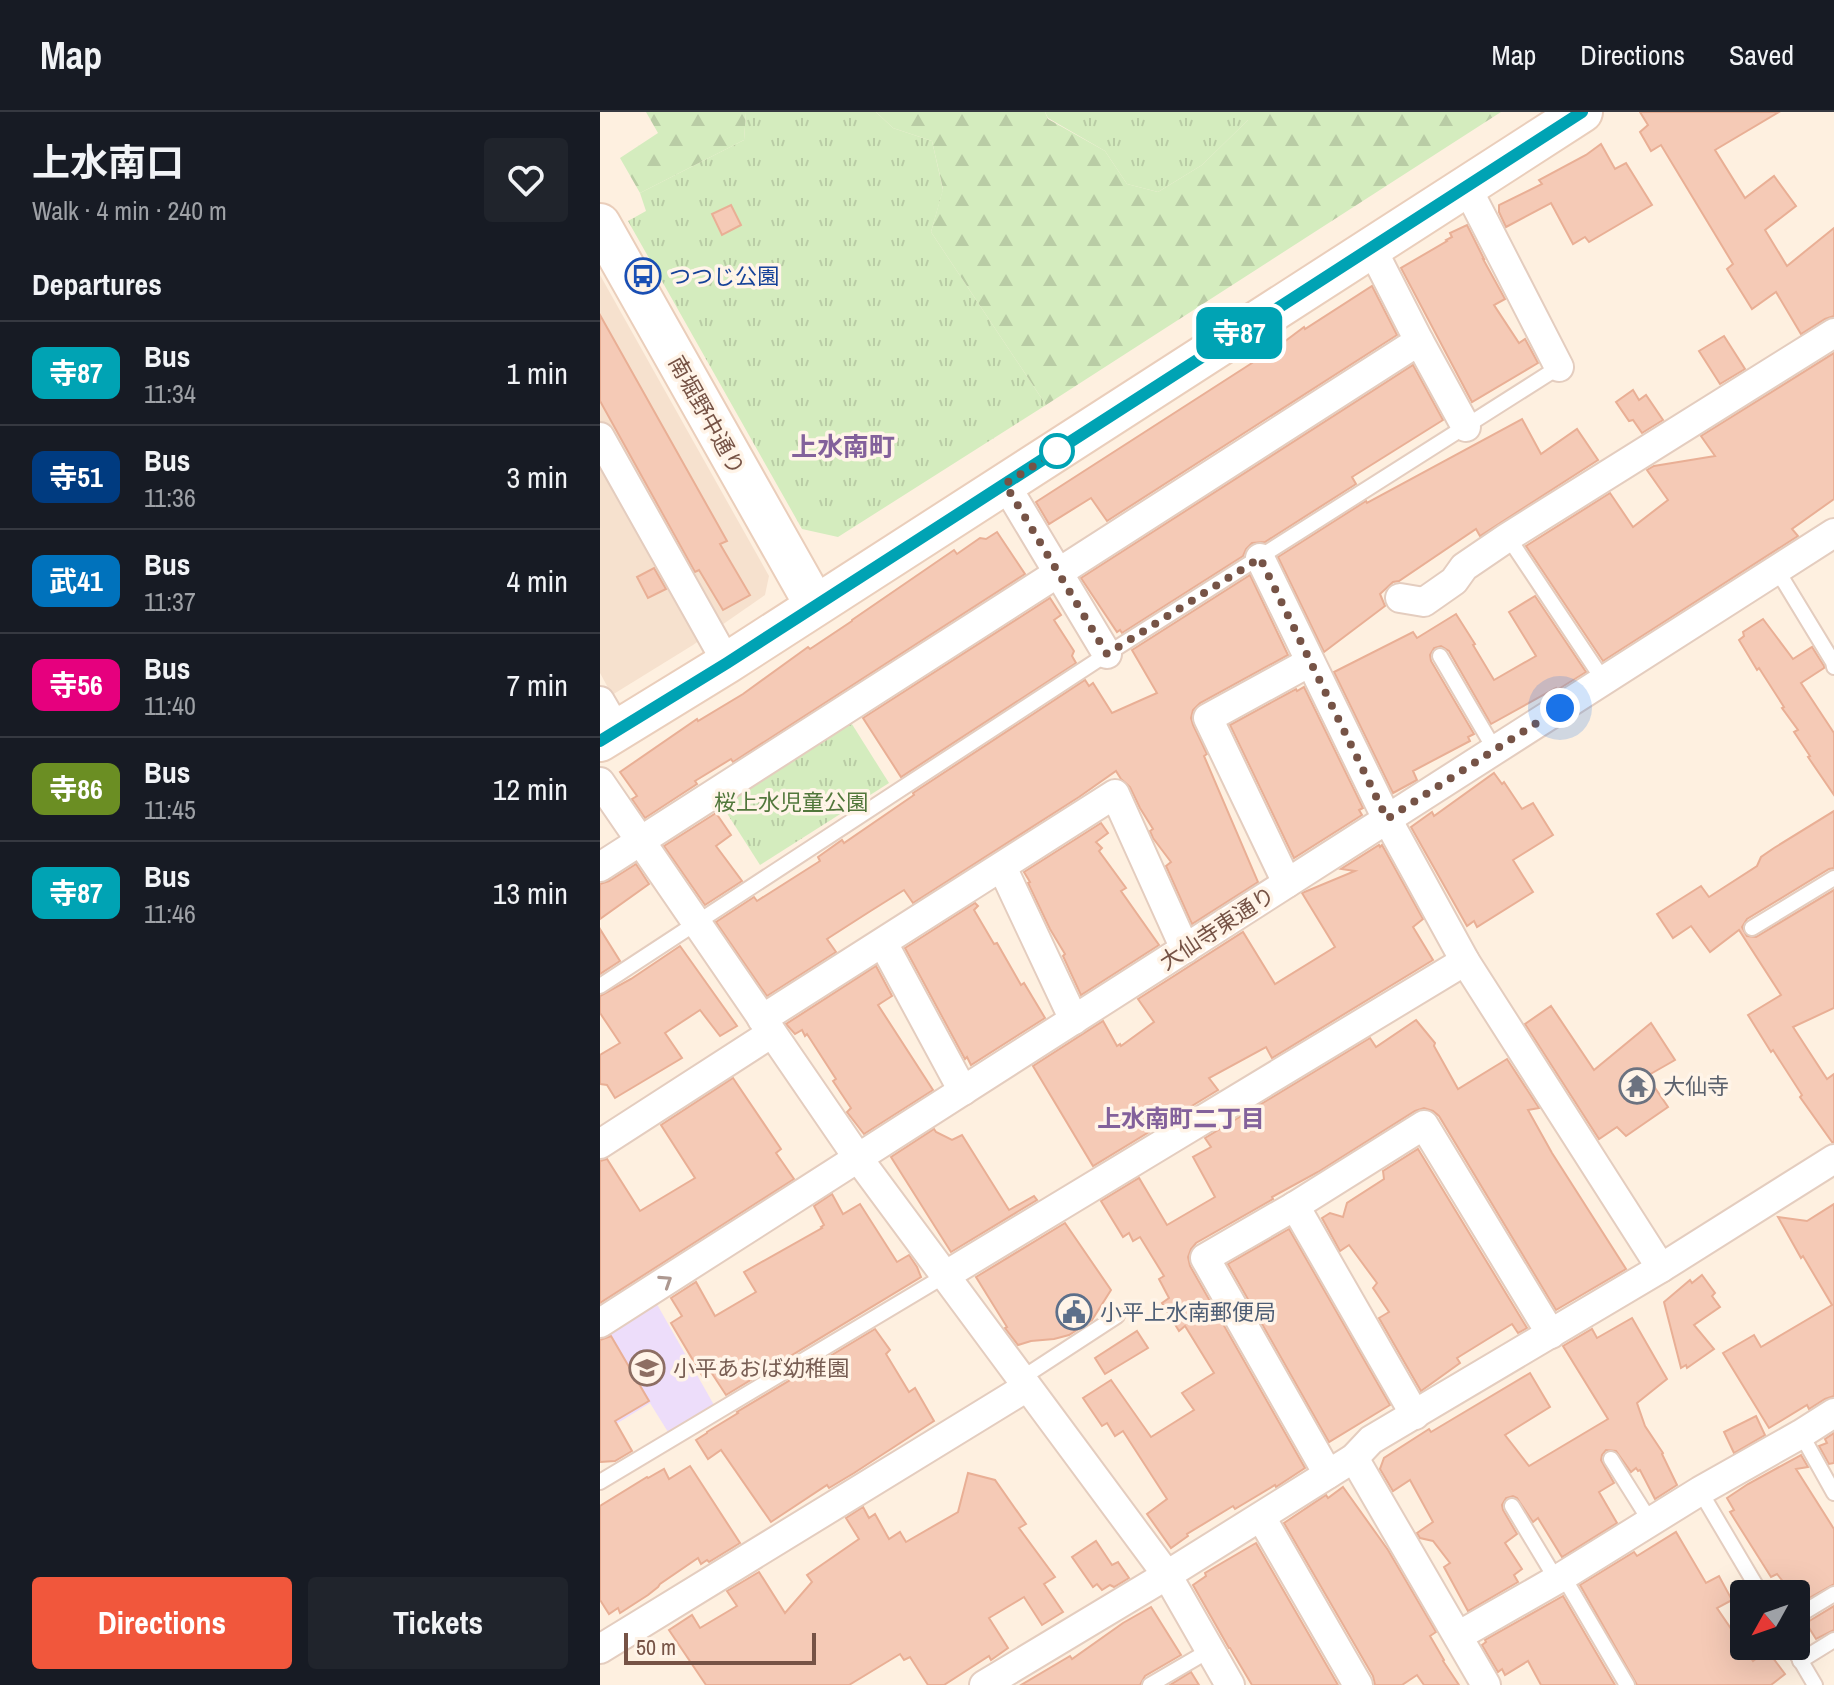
<!DOCTYPE html>
<meta charset="utf-8">
<style>
:root{--surface:#171b24;--page:#20242c;--text:#f1f3f6;--muted:#9ea1a6;--line:#363941;--accent:#f1573c}
body{margin:0;font-family:"Archivo Narrow","Noto Sans JP",sans-serif;background:var(--page);color:var(--text);height:100vh;display:flex;flex-direction:column;font-size:30px;white-space:nowrap}
*{box-sizing:border-box;margin:0}
p{font-size:26px;color:var(--muted)}
.icon{flex:none;width:44px;height:44px;fill:none;stroke:currentColor;stroke-width:2;stroke-linecap:round;stroke-linejoin:round}
.map{position:relative;flex:1;overflow:hidden}
.sheet{display:flex;flex-direction:column;background:var(--surface);width:600px}
.sheet>*{flex:none}
.badge{padding:0 16px;border-radius:12px;font-size:28px;line-height:52px}
.needle{width:52px;rotate:230deg}
.tools{position:absolute;left:1130px;top:1468px;display:grid;gap:16px}
.tools a{display:grid;place-items:center;width:80px;height:80px;border-radius:8px;background:var(--surface);box-shadow:0 8px 32px #0002;font-size:40px}
.scale{position:absolute;left:24px;bottom:20px;width:192px;box-sizing:border-box;padding-left:8px;border:4px solid #765346;border-top:0;font-size:22px;line-height:28px;white-space:nowrap;color:#765346;-webkit-text-stroke:6px #fff4e8;paint-order:stroke}
.you{position:absolute;width:40px;height:40px;margin:-20px;border:6px solid #fff;border-radius:50%;background:#1a73e8;box-shadow:0 0 0 12px #1a73e833}
.map>.badge{position:absolute;translate:-50% -50%;box-shadow:0 0 0 4px #fff}
h2{padding:0 32px;font-size:30px;line-height:72px}
.round{display:grid;place-items:center;flex:none;width:84px;height:84px;border-radius:8px;background:var(--page)}
.overview{display:flex;align-items:center;justify-content:space-between;height:136px;padding:0 32px}
h1{font-size:38px;font-weight:700;line-height:60px}
.button{display:flex;gap:16px;margin-top:auto;padding:16px 32px}
.button a{flex:1;height:92px;border-radius:8px;background:var(--accent);color:#fff;font-size:32px;font-weight:700;line-height:92px;text-align:center}
.button a+a{background:var(--page);color:var(--text)}
ul{padding:0;list-style:none}
li{display:flex;align-items:center;gap:24px;height:104px;padding:0 32px;border-top:2px solid var(--line)}
li div{flex:1}
li b{display:block;font-size:30px}
li em{font-style:normal}
li .badge{min-width:88px;font-weight:700;text-align:center}
header{display:flex;align-items:center;gap:48px;box-sizing:border-box;height:112px;padding:0 40px;background:var(--surface);border-bottom:2px solid var(--line)}
header strong{font-size:38px}
nav{display:flex;gap:44px;margin-inline-start:auto;font-size:28px}
main{display:flex;flex:1;min-height:0}
.map>svg:first-child{display:block}
</style>
<header>
<strong>Map</strong>
<nav><a>Map</a><a>Directions</a><a>Saved</a></nav>
</header>
<main>
<section class="sheet">
<div class="overview"><div><h1>上水南口</h1><p>Walk · 4 min · 240 m</p></div><a class="round"><svg class="icon" aria-label="heart" viewBox="0 0 24 24"><path d="M12 20l-8-8c-3-5 5-10 8-4 3-6 11-1 8 4z"/></svg></a></div>
<h2>Departures</h2>
<ul>
<li><span class="badge" style="background:#00a3b4;color:#fff">寺87</span><div><b>Bus</b><p>11:34</p></div><em>1 min</em></li>
<li><span class="badge" style="background:#003b80;color:#fff">寺51</span><div><b>Bus</b><p>11:36</p></div><em>3 min</em></li>
<li><span class="badge" style="background:#0072bc;color:#fff">武41</span><div><b>Bus</b><p>11:37</p></div><em>4 min</em></li>
<li><span class="badge" style="background:#e6007e;color:#fff">寺56</span><div><b>Bus</b><p>11:40</p></div><em>7 min</em></li>
<li><span class="badge" style="background:#6b8e23;color:#fff">寺86</span><div><b>Bus</b><p>11:45</p></div><em>12 min</em></li>
<li><span class="badge" style="background:#00a3b4;color:#fff">寺87</span><div><b>Bus</b><p>11:46</p></div><em>13 min</em></li>
</ul>
<div class="button"><a>Directions</a><a>Tickets</a></div>
</section>
<div class="map">
<svg width="1234" height="1573" viewBox="0 0 1234 1573">
<defs>
<pattern id="grass-tufts" width="24" height="20" patternUnits="userSpaceOnUse" patternTransform="scale(2)"><rect width="24" height="20" fill="#d4ecbe"/><path d="M3 7l-1-3M5 7V3M7 7l1-3M15 17l-1-3M17 17v-4M19 17l1-3" fill="none" stroke="#b9cca5"/></pattern>
<pattern id="forest-firs" width="22" height="20" patternUnits="userSpaceOnUse" patternTransform="scale(2)"><rect width="22" height="20" fill="#d4ecbe"/><path d="M5 1l3.5 6h-7zM16 11l3.5 6h-7z" fill="#b9cca5"/></pattern>
</defs>
<rect width="100%" height="100%" fill="#fef0e0"/>
<path fill="#f6e1ce" d="M0,163l169,301 -4,19 -72,50 -81,50 -12,-22z"/>
<path fill="#edddfa" d="M54,1187l60,106 -46,27 -18,-29 -50,31v-101z"/>
<g fill="url(#grass-tufts)">
<path d="M146,0h130l17,16 39,13 11,49 -12,42 115,173 -208,132 -36,-8 -174,-308 18,-10 -6,-18 104,-53z"/>
<path d="M445,0h203v8l-46,45 -44,27 -31,-8 -22,-33 -57,-33z"/>
<path d="M250,609l39,62 -129,82 -39,-61z"/>
</g>
<g fill="url(#forest-firs)">
<path d="M46,0h100l-2,28 -104,53 -20,-35 38,-25z"/>
<path d="M276,0h169l3,7 57,32 22,33 31,8 44,-27 46,-45v-8h253l-455,293 -115,-173 12,-43 -11,-48 -39,-13z"/>
</g>
<g fill="#f5cab6" stroke="#e9af95" stroke-width="2">
<path d="M1040,0h139l-64,38 30,48 29,-22 22,30 -31,24 22,36 47,-38v88l-9,3 -24,15 -25,-42 -24,17 -25,-40 6,-5 -72,-119 -10,6 -11,-19 8,-7z"/>
<path d="M1001,32l14,25 11,-6 26,42 -63,37 -4,-5 -12,7 -22,-41 -45,24 -7,-15v-7l43,-21 -3,-4 47,-25z"/>
<path d="M131,93l10,20 -19,10 -10,-21z"/>
<path d="M867,113l17,34h-1l22,40 -11,6 25,38 6,-4 13,24 -66,39 -71,-134 46,-27 -1,-1 6,-3 -2,-4z"/>
<path d="M772,174l25,49 -290,186 -16,-23 -42,26 -13,-22 216,-139 14,-11 -2,-3 18,-11 2,4 20,-15 1,2z"/>
<path d="M0,203l127,226 -7,3 30,51 -27,15 -24,-40 -4,2 -95,-171z"/>
<path d="M1124,224l21,33 -25,15 -21,-33z"/>
<path d="M1234,241v146l-42,30 6,7 -195,125 -77,-115 84,-53 23,34 35,-27 -21,-30 7,-4 61,-10 -14,-20z"/>
<path d="M813,253l30,55 -91,57 4,7 -91,58 -13,1 -6,6 -3,7 -121,77 -2,-3 -3,2 -36,-54z"/>
<path d="M1033,278l6,10 7,-5 17,25 -21,13 -9,-13 -4,1 -13,-19z"/>
<path d="M922,307l19,35 36,-25 21,31 -118,76 -4,-7 -77,52 -6,1 -13,12 5,12 -61,46 -46,-95 88,-56 1,2z"/>
<path d="M397,420l28,42 -292,188 -2,-3 -36,22 2,3 -52,34 -13,-19 5,-3 -17,-24 77,-53 1,2 45,-27 65,-47 2,2 42,-28v-1l102,-70 3,4 23,-16 6,1z"/>
<path d="M54,456l12,21 -18,9 -11,-21z"/>
<path d="M650,463l38,80 -88,48 -7,7 -2,8 2,7 14,29 -3,2 54,126 -66,42 -26,-58 5,-4 -18,-24 -3,-7 3,-2 -13,-21 -10,-21 -9,-8 -5,-8 -37,26 -166,106 -9,-13 -35,22 -42,27 9,13 -69,44 -51,-74 38,-25 3,4 63,-40 -2,-4 24,-17 2,3 70,-48 -1,-2 172,-113 4,6 4,-3 19,30 45,-20 -25,-43z"/>
<path d="M935,484l51,76 -29,18 -1,-2 -65,36 -42,-73 -8,-5 -7,2 -4,7 1,6 43,73 -6,3 2,4 -57,30 4,9 -24,13 -59,-121 79,-40 4,6 39,-24 19,30 -2,1 21,35 42,-24 -27,-44z"/>
<path d="M450,486l11,17 -7,5 20,31 -2,5 4,7 -175,114 -38,-59z"/>
<path d="M1163,507l30,40 19,-12 12,19v2l-23,15 33,50v62l-26,-38 2,-1 -16,-24 4,-2 -16,-22 2,-1 -25,-39 -2,2 -18,-30 5,-4 -1,-4z"/>
<path d="M704,575l59,121 -4,2 3,5 -68,43 -64,-133 66,-36 1,2z"/>
<path d="M894,661l8,11 2,-2 18,27 11,-6 20,32 -40,25 20,32 -56,35 -3,-6 -7,5 -56,-99 21,-15 2,4z"/>
<path d="M1234,699v57l-5,1 -82,50 -5,8 5,9 9,1 78,-47v118l-41,19 34,52 7,-5v68h-2l-32,-45 2,-2 -29,-45 -2,2 -23,-37 33,-20 -42,-65 -29,22 -19,-26 -18,12 -16,-24 44,-28 8,11 48,-31 4,-9 13,-9z"/>
<path d="M116,701l15,22 -15,11 26,35 -37,24 -41,-59z"/>
<path d="M501,711l7,10 -12,9 6,6 -3,3 27,37 -5,3 38,54 -78,50 -18,-39 2,-2 -15,-25 -22,-46 2,-1 -6,-10z"/>
<path d="M779,733l1,2 2,-2 41,74 -10,8 20,33 -161,98 -6,-11 -57,31 9,12 -125,76 -60,-100 70,-45 14,25 3,-2 1,2 33,-24 -16,-23 105,-67 32,52 60,-37 -33,-54 53,-22 -14,-2z"/>
<path d="M36,752l13,20 -49,35v-35l9,-3z"/>
<path d="M375,791l3,3 -4,4 20,34 3,-1 24,42 3,-2 21,35 -74,47 -4,-8 -2,2 -60,-111z"/>
<path d="M0,817l20,32 -20,13z"/>
<path d="M80,834l57,80 -17,10 -20,-26 -35,23 17,25 -67,40 -8,-13 -7,-1v-29l20,-12 -20,-30v-17l31,-17z"/>
<path d="M276,854l16,30 -14,9 55,85 -69,44 -17,-22 4,-4 -18,-27 3,-2 -29,-45 -2,2 -3,-6 -7,4 -9,-10z"/>
<path d="M951,894l43,64 57,-47 24,37 -28,16 21,31 -42,29 -9,-9 -18,12 -74,-115z"/>
<path d="M816,908l19,23 -1,3 24,43 49,-30 32,49 -11,2 24,43 74,116 -70,41 -117,-194 -6,-5 -9,-3 -9,3 -97,61 -46,25 1,2 -77,44 -5,6 -3,8 2,9 115,202 -29,19 -1,-2 -40,24 -2,-3 -46,28 1,2 -17,12 -24,-34 20,-15 -44,-68 -8,5 -8,-13 -5,3 -19,-28 28,-18 40,57 43,-27 -12,-17 32,-20 -29,-47 -6,5 -17,-28 7,-5 -10,-19 5,-3 -24,-39 -7,4 -4,-8 -6,4 -22,-36 38,-23 28,47 48,-28 -22,-40 18,-10 -6,-9 165,-100 6,9z"/>
<path d="M133,966l48,71 -5,4 18,26 -194,124v-142l7,-2 33,52 55,-33 -34,-53z"/>
<path d="M334,1017l2,3 16,8 10,-5 47,75 25,-14 3,4 -86,52 -60,-95z"/>
<path d="M818,1037l109,179 -9,5 -6,-9 -55,34 3,5 -39,28 -42,-73 10,-6 -16,-24 4,-5 -28,-38 -9,6 -18,-33 8,-5 13,4 4,-14 37,-24 -1,-8z"/>
<path d="M232,1082l11,20 17,-10 37,58 12,-7 8,12 4,10 -195,118 -15,-23 -8,5 -32,-54 11,-7 -11,-18 25,-16 19,34 41,-24 -12,-20 78,-44 -1,-1 3,-2 -10,-19z"/>
<path d="M1234,1092v192l-9,3 -16,10 -2,-4 -38,23 -46,-75 31,-18 7,12 71,-42 -29,-49 -2,2 -23,-41 29,4z"/>
<path d="M465,1111l46,67 -19,30 -23,15 -15,4 -23,2 -13,4 -13,-17 2,-1 -31,-50z"/>
<path d="M689,1117l101,176 -61,37 -101,-178z"/>
<path d="M1102,1163l13,18 -3,3 8,11 -26,18 20,24 -27,19 -1,-3 -5,3 -17,-66 26,-22 2,3z"/>
<path d="M1032,1206l35,61 -30,24 8,23 18,27 -1,1 15,31 -22,14 -15,-29 -2,1 -2,-3 -5,4 -15,-21 -10,-1 -4,5 -1,5 13,23 -15,9 18,31 -55,34 -24,-39 -5,4 -16,-24 -4,-2 -7,2 -4,7 1,5 14,24 -12,9 17,26 -8,6 4,7 -50,29 -24,-44 6,-4 -17,-22 -13,-3 -3,-5 16,-11 -23,-42 -17,11 -13,-22 4,-11 45,-29 2,3 99,-59 20,34 -45,28 24,31 79,-47 -45,-73 29,-17 5,9z"/>
<path d="M275,1217l15,21 -4,4 23,38 6,-4 19,33 -80,52 -25,15 -2,-3 -56,37 -50,-72 -13,9 -12,-19 11,-7v-1l31,-19 -1,-1z"/>
<path d="M537,1219l11,17 -43,26 -10,-16z"/>
<path d="M11,1224l38,65 -34,20 17,30 -17,10 -15,1v-122z"/>
<path d="M1156,1304l9,19 -31,18 -10,-21z"/>
<path d="M1234,1321v30l-5,1 -10,-18 8,-3 -2,-4z"/>
<path d="M1201,1343l7,12 -12,2 38,60v55l-34,19 -4,-5v-4h-3l-16,-20 -6,3 -41,-65 4,-2 -7,-12 21,-14z"/>
<path d="M90,1354l50,77 -31,19 -2,-2 -6,4 -3,-6 -38,26 -2,3 -10,8 -28,18 -2,-5 -9,6 -9,-14v-94l47,-29 1,1 16,-9 5,10z"/>
<path d="M368,1361l27,7 31,44 -7,4 36,49 -11,7 19,28 -21,13 -18,-28 -35,21 19,30 -17,12 -2,-4 -45,29h-16l-18,-28 -6,3 -4,-6 -51,31h-143l-37,-55 23,-15 8,13 37,-22 -10,-15 32,-19 26,41 27,-31 -5,-7 52,-36 -13,-21 17,-11 6,11 6,-4 14,25 11,-7 6,10 52,-30z"/>
<path d="M743,1375l45,63 48,82 -6,4 14,24 -1,1 16,24h-35l-7,-10 -15,10h-27l-2,-9 -89,-153 42,-28 2,3z"/>
<path d="M1076,1420l30,51 13,-7 13,24 -15,8 36,53 14,-11 18,24 -14,11h-134l-57,-100 54,-33 3,4z"/>
<path d="M496,1429l16,24 6,-3 11,16 -15,9 -4,-2 -8,5 -5,-6 -4,3 -21,-30z"/>
<path d="M656,1431l82,142h-86l-22,-37h-1l-36,-63 13,-9 -1,-3z"/>
<path d="M963,1484l52,89h-74l-13,-24 -23,14 -3,-6 -4,3 -16,-27 4,-3 -1,-2z"/>
<path d="M1234,1494v24l-18,9 -10,-16z"/>
<path d="M551,1495l30,48 -36,21 -5,9h-119l49,-29 2,3 51,-36z"/>
<path d="M591,1560l8,13h-29z"/>
</g>
<g fill="none" stroke-linecap="round" stroke-linejoin="round">
<defs>
<g id="lane">
<path d="M908,425l96,144"/>
<path d="M1177,458l56,92 1,5"/>
<path d="M840,544l55,94"/>
<path d="M1152,816l82,-50"/>
<path d="M0,874l507,-332 452,-287"/>
<path d="M422,1266l95,-62"/>
<path d="M1201,1322l33,59"/>
<path d="M1011,1347l39,62"/>
<path d="M0,1370l346,-207"/>
<path d="M1100,1379l61,103"/>
<path d="M912,1394l44,73"/>
<path d="M963,1464l64,109"/>
<path d="M1196,1505l38,-23"/>
<path d="M1192,1534l23,39"/>
<path d="M1200,1549l34,-21"/>
<path d="M550,1573l60,-35"/>
</g>
<g id="street">
<path d="M866,74l93,181"/>
<path d="M819,229l47,86"/>
<path d="M0,325l127,226"/>
<path d="M405,372l102,170"/>
<path d="M660,446l127,261 78,142 196,307"/>
<path d="M800,486l24,4 30,-21 10,-14 44,-30 326,-204"/>
<path d="M0,589l17,29"/>
<path d="M0,670l258,376 309,417 63,110"/>
<path d="M0,755l819,-526 -48,-94"/>
<path d="M402,755l72,153"/>
<path d="M687,771l-79,-165 102,-56"/>
<path d="M283,831l80,148"/>
<path d="M162,907l353,-225 70,155"/>
<path d="M0,1032l172,-111"/>
<path d="M695,1094l120,209"/>
<path d="M346,1163l519,-314"/>
<path d="M0,1211l1234,-790"/>
<path d="M754,1346l132,227"/>
<path d="M728,1362l-123,-216 90,-52 129,-81 127,209"/>
<path d="M661,1405l97,168"/>
<path d="M858,1524l105,-60 137,-85 101,-57 33,-21"/>
<path d="M0,1537l427,-262"/>
<path d="M384,1573l183,-110 187,-117 17,-18 290,-172 173,-109"/>
</g>
<g id="secondary">
<path d="M0,112l215,381"/>
<path d="M0,629l127,-78 855,-551"/>
</g>
</defs>
<use href="#lane" stroke="#e4cdbf" stroke-width="18"/>
<use href="#street" stroke="#e4cdbf" stroke-width="32"/>
<use href="#secondary" stroke="#eacebb" stroke-width="44"/>
<use href="#lane" stroke="#fff" stroke-width="14"/>
<use href="#street" stroke="#fff" stroke-width="28"/>
<use href="#secondary" stroke="#fff" stroke-width="40"/>
</g>
<defs><path id="oneway-chevron" d="M-2-3.5L2.5 0L-2 3.5" fill="none" stroke-width="1.6" stroke-linecap="round" stroke-linejoin="round" transform="scale(2)"/></defs>
<use stroke="#ad9890" href="#oneway-chevron" transform="translate(66 1169) rotate(-33)"/>
<g fill="none" stroke-linecap="round" stroke-linejoin="round">
<defs>
<path id="line" d="M0,629l127,-78 855,-551"/>
</defs>
<use href="#line" stroke="#fff" stroke-width="18"/>
<use href="#line" stroke="#00a3b4" stroke-width="12"/>
<path stroke="#765346" stroke-width="8" stroke-dasharray="0 14.4" d="M457,339l-52,33 102,170 153,-96 127,261 173,-111"/>
</g>
<defs>
<symbol id="bus-ring" viewBox="-11 -11 22 22"><circle r="9.5" fill="#fff4e8" stroke="#1a4fb4" stroke-width="1.5"/><path d="M-5-6H5V4H4V6H2V4H-2V6H-4V4H-5ZM-3.5-4V0h7V-4ZM-3.5 1.2v1.5H-2V1.2ZM2 1.2v1.5H3.5V1.2Z" fill="#1a4fb4"/></symbol>
<symbol id="temple-ring" viewBox="-11 -11 22 22"><circle r="9.5" fill="#fff4e8" stroke="#6b7280" stroke-width="1.5"/><path d="M0-6L5-2H3V0L6.5 2.5H4V6H1.5V3h-3V6H-4V2.5H-6.5L-3 0V-2H-5Z" fill="#6b7280"/></symbol>
<symbol id="civic-ring" viewBox="-11 -11 22 22"><circle r="9.5" fill="#fff4e8" stroke="#5c6f8a" stroke-width="1.5"/><path d="M-.6-6.5H3V-4.5H.6V-3L4-1V1h2V6H-6V1h2V-1L-.6-3ZM-1.2 2.5V6h2.4V2.5Z" fill="#5c6f8a"/></symbol>
<symbol id="school-ring" viewBox="-11 -11 22 22"><circle r="9.5" fill="#fff4e8" stroke="#8d6e63" stroke-width="1.5"/><path d="M0-5L7-2L0 1L-7-2ZM-4 1L0 2.5L4 1V4Q0 6-4 4Z" fill="#8d6e63"/></symbol>
</defs>
<g fill-rule="evenodd">
<use href="#bus-ring" x="23" y="144" width="40" height="40"/>
<use href="#temple-ring" x="1017" y="954" width="40" height="40"/>
<use href="#civic-ring" x="454" y="1180" width="40" height="40"/>
<use href="#school-ring" x="27" y="1236" width="40" height="40"/>
</g>
<circle fill="#fff" stroke="#00a3b4" stroke-width="4" cx="457" cy="339" r="16"/>
<g text-anchor="middle" stroke-width="7" stroke-linejoin="round" paint-order="stroke">
<g font-size="22" fill="#164399" stroke="#fff4e8" text-anchor="start">
<text x="69" y="172">つつじ公園</text>
</g>
<g font-size="22" fill="#765346" stroke="#fff4e8">
<text transform="translate(107 303) rotate(61)" y="8">南堀野中通り</text>
<text transform="translate(617 816) rotate(-33)" y="8">大仙寺東通り</text>
</g>
<g font-size="22" fill="#51773b" stroke="#fff4e8">
<text x="191" y="698">桜上水児童公園</text>
</g>
<g font-size="22" fill="#5b616d" stroke="#fff4e8" text-anchor="start">
<text x="1063" y="982">大仙寺</text>
</g>
<g font-size="22" fill="#4e5e75" stroke="#fff4e8" text-anchor="start">
<text x="500" y="1208">小平上水南郵便局</text>
</g>
<g font-size="22" fill="#785e54" stroke="#fff4e8" text-anchor="start">
<text x="73" y="1264">小平あおば幼稚園</text>
</g>
<g font-size="24" font-weight="bold" fill="#83619b" stroke="#fff4e8">
<text x="581" y="1015">上水南町二丁目</text>
</g>
<g font-size="26" font-weight="bold" fill="#83619b" stroke="#fff4e8">
<text x="243" y="344">上水南町</text>
</g>
</g>
</svg>
<div class="tools">
<a><svg class="needle" viewBox="-14 -14 28 28"><path d="M0-13l5 13h-10z" fill="#e53935"/><path d="M0 13l5-13h-10z" fill="#9ea1a6"/></svg></a>
</div>
<div class="scale">50 m</div>
<div class="you" style="left:960px;top:596px"></div>
<b class="badge" style="left:639px;top:221px;background:#00a3b4;color:#fff">寺87</b>
</div>
</main>
